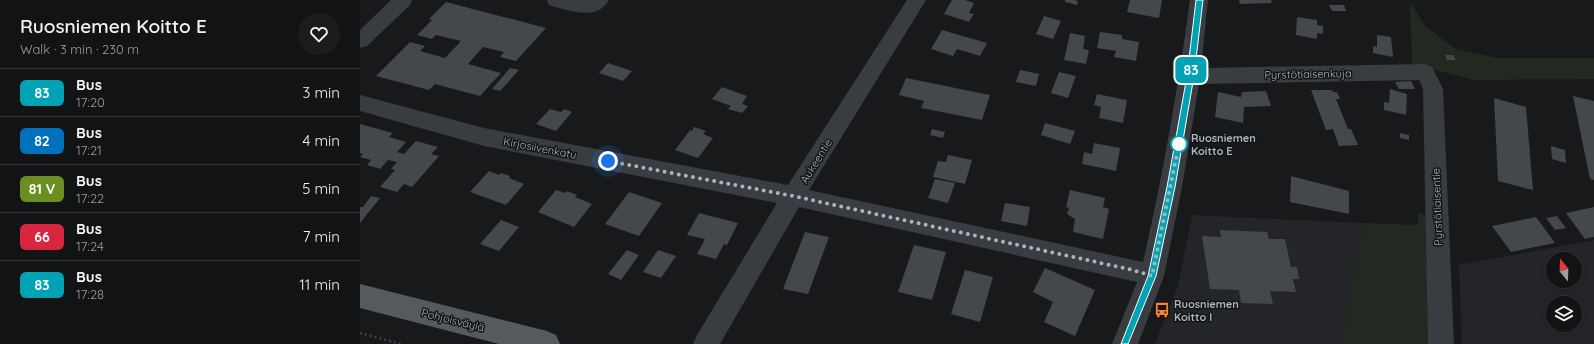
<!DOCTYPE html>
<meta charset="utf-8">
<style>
:root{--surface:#121314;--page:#1b1c1d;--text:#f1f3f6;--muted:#9c9ea0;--line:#313234}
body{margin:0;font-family:Quicksand,sans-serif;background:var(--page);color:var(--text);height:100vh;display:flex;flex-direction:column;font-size:15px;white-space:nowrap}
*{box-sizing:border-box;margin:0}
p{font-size:13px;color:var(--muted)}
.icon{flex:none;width:22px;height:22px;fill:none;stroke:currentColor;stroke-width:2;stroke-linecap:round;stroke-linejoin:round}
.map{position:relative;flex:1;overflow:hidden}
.drawer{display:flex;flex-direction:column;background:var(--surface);width:360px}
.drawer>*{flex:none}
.badge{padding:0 8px;border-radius:6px;font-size:14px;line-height:26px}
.needle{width:26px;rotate:341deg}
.buttons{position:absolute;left:1186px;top:252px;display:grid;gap:8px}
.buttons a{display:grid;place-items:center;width:36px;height:36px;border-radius:50%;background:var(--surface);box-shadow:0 2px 6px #0003,0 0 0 1px var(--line);font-size:20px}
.you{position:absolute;width:20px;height:20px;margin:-10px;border:3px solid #fff;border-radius:50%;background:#1a73e8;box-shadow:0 0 0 6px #1a73e833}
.map>.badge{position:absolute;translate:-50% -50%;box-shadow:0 0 0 2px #fff}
.round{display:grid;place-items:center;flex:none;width:42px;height:42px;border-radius:21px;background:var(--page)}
.overview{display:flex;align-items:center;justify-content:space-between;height:68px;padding:0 20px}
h1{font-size:19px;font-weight:600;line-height:30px}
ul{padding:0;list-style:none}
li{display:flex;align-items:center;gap:12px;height:48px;padding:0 20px;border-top:1px solid var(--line)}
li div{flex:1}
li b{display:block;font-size:15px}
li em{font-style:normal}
li .badge{min-width:44px;font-weight:700;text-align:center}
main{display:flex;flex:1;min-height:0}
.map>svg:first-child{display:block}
</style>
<main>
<section class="drawer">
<div class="overview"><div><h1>Ruosniemen Koitto E</h1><p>Walk · 3 min · 230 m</p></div><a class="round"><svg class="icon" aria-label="heart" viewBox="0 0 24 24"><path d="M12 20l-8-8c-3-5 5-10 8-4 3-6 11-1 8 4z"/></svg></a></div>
<ul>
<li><span class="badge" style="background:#00a3b4;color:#fff">83</span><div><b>Bus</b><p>17:20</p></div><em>3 min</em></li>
<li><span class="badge" style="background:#0072bc;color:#fff">82</span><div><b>Bus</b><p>17:21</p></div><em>4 min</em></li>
<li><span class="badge" style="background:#6b8e23;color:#fff">81 V</span><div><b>Bus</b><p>17:22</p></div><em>5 min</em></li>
<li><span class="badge" style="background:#d7263d;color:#fff">66</span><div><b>Bus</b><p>17:24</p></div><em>7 min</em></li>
<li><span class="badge" style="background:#00a3b4;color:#fff">83</span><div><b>Bus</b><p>17:28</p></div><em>11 min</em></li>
</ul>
</section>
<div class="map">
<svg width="1234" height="344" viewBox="0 0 1234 344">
<rect width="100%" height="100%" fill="#18191b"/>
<g fill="#242528" fill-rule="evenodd">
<path d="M832,215l172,8 -22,121h-187l23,-58z"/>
<path d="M1234,240v104h-132l-3,-79zM1193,259h22v22h-22zM1193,303h22v22h-22z"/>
</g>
<g fill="#212920">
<path d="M1050,2l16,25 30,22 42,9h96v21l-120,1 -62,-16z"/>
<path d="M1058,212l9,4 1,128h-86l22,-121 54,2z"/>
</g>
<g fill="#44474b">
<path d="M592,0h13l9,3 -5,10 5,1 -5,8 -25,-8z"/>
<path d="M705,0h9l4,1 -1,4 -12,-3z"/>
<path d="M770,0h32l-3,18 -32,-6z"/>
<path d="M879,0h32l1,3 -32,1z"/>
<path d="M86,2l100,26 -30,33 -16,-4 4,-5 -21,-5 -15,17 33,9 -21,23 -45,-12 -6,6 -53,-14 34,-34 15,4 -5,5 25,7 16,-17 -25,-6 -4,4 -15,-4 15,-15 -3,-1z"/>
<path d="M969,5h15l2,6h-14z"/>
<path d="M684,16l17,5 -8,18 -17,-5z"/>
<path d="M937,17l20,3v5l6,1v8l-6,-1v6l-21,-4z"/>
<path d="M582,30l45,13 -7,13 -23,-7 -4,7 -22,-7z"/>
<path d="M740,32l22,3v4l17,3 -3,19 -22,-4 2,-6 -19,-3z"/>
<path d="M710,33l15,3 -2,13 6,1 -3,14 -22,-4z"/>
<path d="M1017,35l14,2 2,20 -20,-4v-7l4,1z"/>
<path d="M1085,55h8l3,5h-9z"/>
<path d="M248,63l24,8 -9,10 -24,-8z"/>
<path d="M150,68l9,2 -19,21 -8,-2z"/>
<path d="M660,70l19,4 -3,12 -20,-4z"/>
<path d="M699,72l17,4 -8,22 -17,-5z"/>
<path d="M546,78l84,17 -8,25 -61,-12 3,-7 -25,-6z"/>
<path d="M1051,81l4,8h-16l-4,-7z"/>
<path d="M362,87l25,9 -5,8 6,2 -6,7 -14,-4 3,-3 -19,-7z"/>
<path d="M1030,89l17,5 -1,21 -22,-5v-8l5,1z"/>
<path d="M951,90h21l1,2h4l3,7h-4l12,30h3l7,16 -19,1 -6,-17 -7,1z"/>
<path d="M906,91l5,15 -27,1 -1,16 -28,-6 3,-25 23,5 1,-5z"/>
<path d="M737,94l30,6 -4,23 -24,-5 2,-11 -7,-2z"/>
<path d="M1213,96l21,5v79l-4,-1z"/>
<path d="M1134,98l32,9 7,83 -35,-9z"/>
<path d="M190,109l11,3 3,-3 8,3 -16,19 -20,-7z"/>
<path d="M685,123l30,8 -5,13 -29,-9z"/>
<path d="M0,124l33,9 -4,4 17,5 -9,10 7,2 12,-13 22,6 -7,7 8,2 -27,31 -8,-3 -7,8 -17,-5 15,-17 -4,-1 6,-7 -9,-2 -8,9 -13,-4 4,-5 -11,-3 3,-3 -3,-1z"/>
<path d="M334,127l12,4 -3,3 10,4 -15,20 -23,-8 15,-20 2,1z"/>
<path d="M572,129l13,3 -2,6 -13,-3z"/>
<path d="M1040,133l9,2v5l-9,-2z"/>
<path d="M734,143l26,5 -4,23 -34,-7 2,-12 8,2z"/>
<path d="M1191,146l14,4 1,13 -14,-4z"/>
<path d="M588,155l24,5 -7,24 -32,-7 5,-16 8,1z"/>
<path d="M129,171l10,4 2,-2 9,3 -1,2 15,6 -18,21 -36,-13z"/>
<path d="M931,176l58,15v23l-59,-12z"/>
<path d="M575,179l20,4 -7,20 -20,-5z"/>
<path d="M196,190l9,3 2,-2 10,4 -2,2 17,7 -18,23 -36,-15z"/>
<path d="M710,190l35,8 -2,9 6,2 -6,30 -30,-7 2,-13 -8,-5 2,-6 -3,-1z"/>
<path d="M269,192l33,11 -23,33 -34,-12z"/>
<path d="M11,196l9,2 -20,25v-16h3z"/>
<path d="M645,203l25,4 -3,19 -26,-5z"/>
<path d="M1234,207v30l-9,2 -19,-26z"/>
<path d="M339,213l39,10 -11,22 -3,-1 -8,15 -19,-5 8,-15 -18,-4z"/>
<path d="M1197,216l9,12 -11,2 -9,-12z"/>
<path d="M1176,217l19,26 -44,9 -19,-26z"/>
<path d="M141,220l18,7 -20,24 -19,-7z"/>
<path d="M860,230l47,2 2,7h16l6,28h6l2,12h-6l3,13 -26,-1 3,13 -32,-1 -2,-13 -29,-1 -8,-53 19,1z"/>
<path d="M445,232l24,5 -21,57 -25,-5z"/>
<path d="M554,245l32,7 -14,48 -34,-8z"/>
<path d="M267,250l12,5 -18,25 -13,-6z"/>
<path d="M298,250l18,6 -15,22 -18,-6z"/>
<path d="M685,268l50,22 -20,46 -31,-14 9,-20 -20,-10z"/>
<path d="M605,270l28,7 -13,45 -29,-8z"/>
</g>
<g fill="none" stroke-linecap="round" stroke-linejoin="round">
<path stroke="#3f4347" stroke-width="2.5" stroke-dasharray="2 3" stroke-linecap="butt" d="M0,333l41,11"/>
<g fill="#393c40" fill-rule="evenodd">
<path d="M31,0h21l-2,5 -43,41 -7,2v-18z"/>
<path d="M187,0h62c-12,22 -41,10 -60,5z"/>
<path d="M547,0h19l-117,190 334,72c20,-87 35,-174 47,-262h18l-7,68 224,-4 7,3 11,22 11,255h-26l-5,-255 -4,-9 -220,4 -17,103 -18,89 -26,68h-26l25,-62 -338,-75 -79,137h-27l4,-9 80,-132 -293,-57 -124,-35v-16l124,33 304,57z"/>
</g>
<path fill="#555a5f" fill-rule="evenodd" d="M0,284l187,47 9,4 4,9h-61l-139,-36z"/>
</g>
<path fill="#00a3b4" stroke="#fff" d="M836,0h7l-9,76 -19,111 -19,89 -28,68h-7l27,-68 19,-89 20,-111z"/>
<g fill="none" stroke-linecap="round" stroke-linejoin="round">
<path stroke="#aab4bb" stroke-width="4" stroke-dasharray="0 7.2" d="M248,161l185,35 340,74 19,6 27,-132"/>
</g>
<defs>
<symbol id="bus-bare" viewBox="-9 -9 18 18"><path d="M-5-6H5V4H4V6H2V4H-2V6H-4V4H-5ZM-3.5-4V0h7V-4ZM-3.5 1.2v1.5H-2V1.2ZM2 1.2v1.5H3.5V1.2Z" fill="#f78134" stroke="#131416" stroke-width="2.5" paint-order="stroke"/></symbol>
</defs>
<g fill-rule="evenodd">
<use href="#bus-bare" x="791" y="299" width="22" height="22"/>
</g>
<circle fill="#fff" stroke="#00a3b4" stroke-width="2" cx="819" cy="144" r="8"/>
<g text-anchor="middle" stroke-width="3" stroke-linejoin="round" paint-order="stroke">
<g font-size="11" fill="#aab4bb" stroke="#131416">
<text transform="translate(948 74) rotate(-1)" y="4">Pyrstötiaisenkuja</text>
<text transform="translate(180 148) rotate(11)" y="4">Kirjosiivenkatu</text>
<text transform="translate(456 161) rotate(-58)" y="4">Aukeentie</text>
<text transform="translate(1077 207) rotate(-92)" y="4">Pyrstötiaisentie</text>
<text transform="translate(93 320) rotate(14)" y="4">Pohjoisväylä</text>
</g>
<g font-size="11" font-weight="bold" fill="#aab4bb" stroke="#131416" text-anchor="start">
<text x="831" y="142">Ruosniemen<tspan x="831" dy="13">Koitto E</tspan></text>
</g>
<g font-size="11" font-weight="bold" fill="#aab4bb" stroke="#131416" text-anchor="start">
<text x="814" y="308">Ruosniemen<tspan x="814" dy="13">Koitto I</tspan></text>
</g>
</g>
</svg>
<div class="buttons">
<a><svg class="needle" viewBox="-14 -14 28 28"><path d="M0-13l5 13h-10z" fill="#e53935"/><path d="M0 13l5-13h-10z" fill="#9c9ea0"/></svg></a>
<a><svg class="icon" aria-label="layers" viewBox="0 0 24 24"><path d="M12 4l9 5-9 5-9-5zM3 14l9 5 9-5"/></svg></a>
</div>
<div class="you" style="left:248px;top:161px"></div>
<b class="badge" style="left:831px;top:70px;background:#00a3b4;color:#fff">83</b>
</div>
</main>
